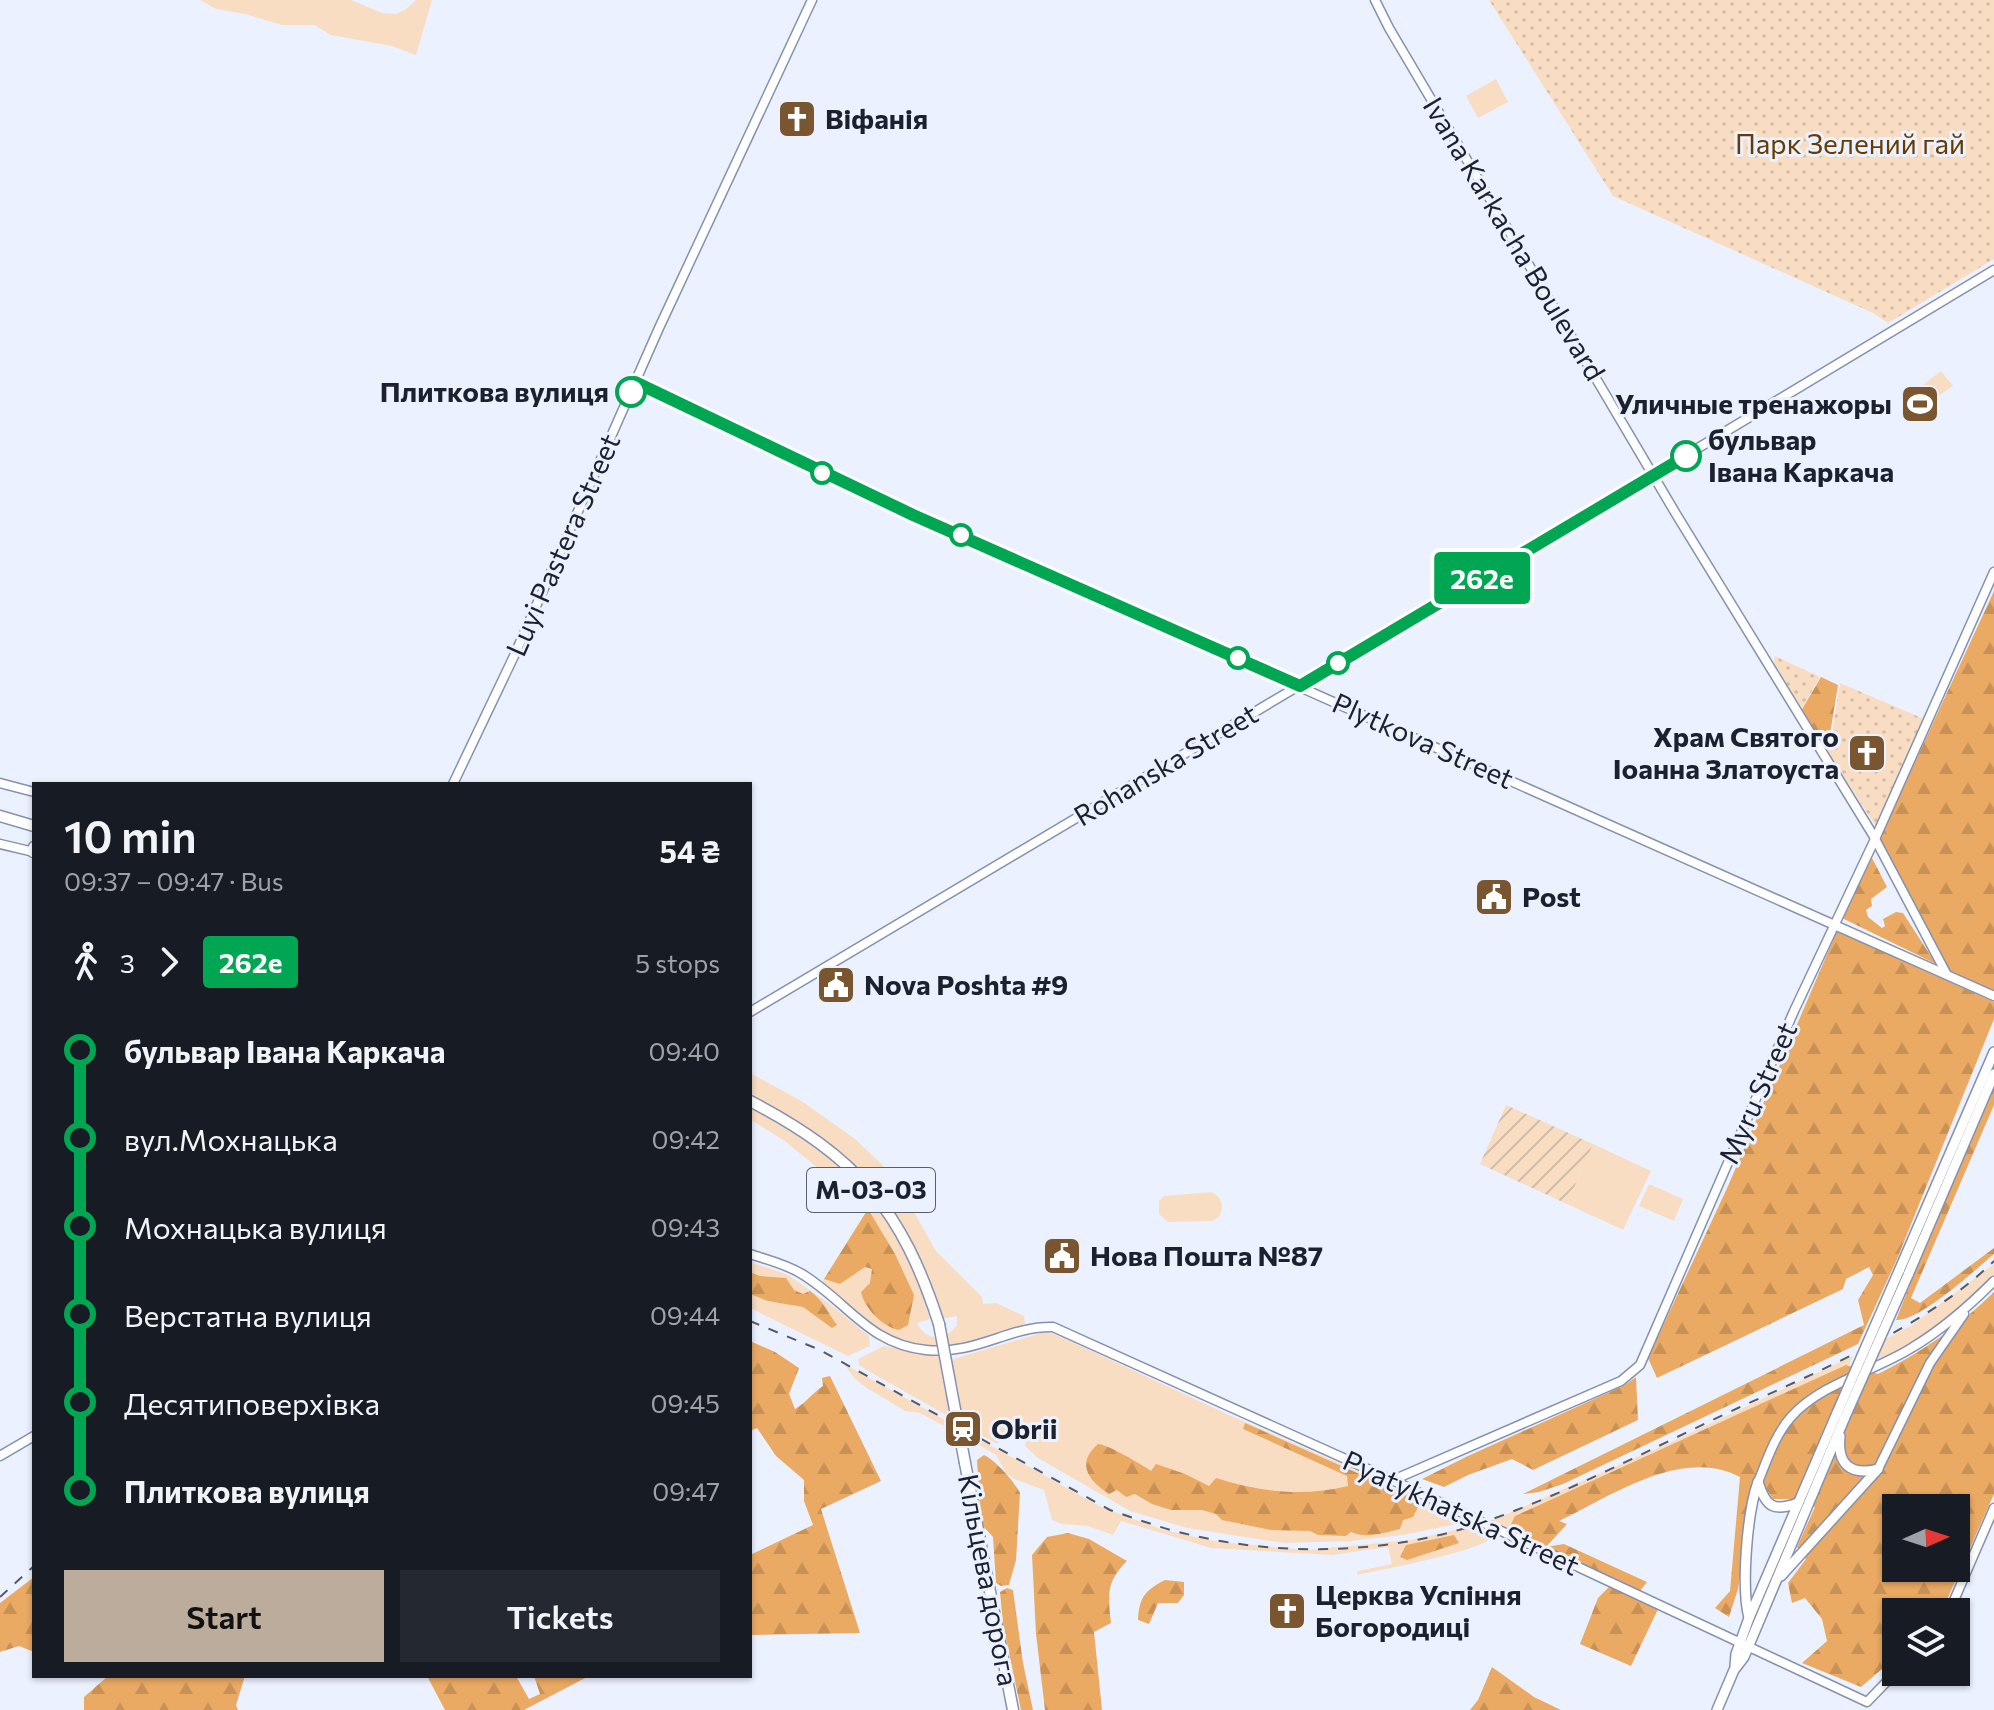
<!DOCTYPE html>
<meta charset="utf-8">
<style>
:root{--surface:#171b24;--page:#242831;--text:#f1f3f6;--muted:#9ea1a6;--accent:#bbac9c}
body{margin:0;font-family:Commissioner,sans-serif;background:var(--page);color:var(--text);height:100vh;display:flex;flex-direction:column;font-size:30px;white-space:nowrap}
*{box-sizing:border-box;margin:0}
p{font-size:26px;color:var(--muted)}
.icon{flex:none;width:44px;height:44px;fill:none;stroke:currentColor;stroke-width:2;stroke-linecap:round;stroke-linejoin:round}
.map{position:relative;flex:1;overflow:hidden}
.details{position:absolute;left:32px;top:782px;width:720px;height:896px;display:flex;flex-direction:column;background:var(--surface);border-radius:0px;box-shadow:0 2px 6px #0004}
.details>*{flex:none}
.badge{padding:0 16px;border-radius:6px;font-size:28px;line-height:52px}
.needle{width:52px;rotate:87deg}
.tools{position:absolute;left:1882px;top:1494px;display:grid;gap:16px}
.tools a{display:grid;place-items:center;width:88px;height:88px;border-radius:0px;background:var(--surface);box-shadow:0 2px 6px #0004;font-size:40px}
.map>.badge{position:absolute;translate:-50% -50%;box-shadow:0 0 0 4px #fff}
.legs{display:flex;align-items:center;gap:12px;height:88px;padding:0 32px;font-size:26px}
.legs p{margin-inline-start:auto}
.head{display:flex;align-items:center;justify-content:space-between;height:136px;padding:0 32px}
h1{font-size:44px;font-weight:600;line-height:60px}
.cta{display:flex;gap:16px;margin-top:auto;padding:16px 32px}
.cta a{flex:1;height:92px;border-radius:0px;background:var(--accent);color:#111;font-size:32px;font-weight:600;line-height:92px;text-align:center}
.cta a+a{background:var(--page);color:var(--text)}
ul{padding:0 32px;list-style:none}
li{display:flex;align-items:center;gap:28px;height:88px;font-size:30px}
li i{display:grid;place-items:center;width:12px;height:100%;margin:0 10px;background:currentColor}
li i::after{content:'';width:20px;height:20px;margin:-10px;border:6px solid;border-radius:50%;background:var(--surface)}
li p{margin-inline-start:auto}
li:first-child i{background:linear-gradient(#0000 50%,currentColor 0)}
li:last-child i{background:linear-gradient(currentColor 50%,#0000 0)}
.map>svg:first-child{display:block}
</style>
<div class="map">
<svg width="1994" height="1710" viewBox="0 0 1994 1710">
<defs>
<pattern id="forest-firs" width="22" height="20" patternUnits="userSpaceOnUse" patternTransform="scale(2)"><rect width="22" height="20" fill="#eaaa64"/><path d="M5 1l3.5 6h-7zM16 11l3.5 6h-7z" fill="#c89257"/></pattern>
<pattern id="park-dots" width="8" height="8" patternUnits="userSpaceOnUse" patternTransform="scale(2)"><rect width="8" height="8" fill="#f8ddc3"/><path d="M2 2h.1M6 6h.1" fill="none" stroke="#d4bda8" stroke-width="1.8" stroke-linecap="round"/></pattern>
<pattern id="garden-furrows" width="10" height="10" patternUnits="userSpaceOnUse" patternTransform="scale(2)"><rect width="10" height="10" fill="#f8ddc3"/><path d="M-1 1l2-2M0 10L10 0M9 11l2-2" fill="none" stroke="#d4bda8"/></pattern>
</defs>
<rect width="100%" height="100%" fill="#ecf1ff"/>
<g fill="#f8ddc3">
<path d="M200,0h151l31,13 14,1 9,-4 11,-10h16l-16,55 -24,-9 -61,-11 -17,-10h-32l-37,-11 -29,-5z"/>
<path d="M1496,79l12,23 -30,16 -12,-22z"/>
<path d="M1941,371l12,15 -32,22 -7,-6 6,-5 -5,-6z"/>
<path d="M750,1073l53,29 52,37 38,36 43,76 46,46 1,7 13,-1 28,13 1,7c-33,29 -111,31 -147,8 -21,-13 -39,-32 -56,-49l2,-4 17,6 27,-75 -82,-67 -36,-23v-13c61,35 120,73 152,138 12,24 20,50 28,75l-13,4c9,19 29,18 40,2v-9l-16,3c-10,-27 -18,-55 -32,-81 -35,-67 -94,-107 -159,-140z"/>
<path d="M1593,1144l58,27 -28,59 -56,-26z"/>
<path d="M1649,1184l34,15 -9,22 -35,-15z"/>
<path d="M1212,1192c11,6 12,15 7,25l-7,4 -44,1 -9,-8v-13l5,-5z"/>
<path d="M750,1262l36,12 40,27 43,35 1,10 -22,10 -98,-48z"/>
<path d="M1994,1264v16c-33,31 -73,68 -118,79l10,-20 26,-14z"/>
<path d="M1041,1333h10l19,8 159,74 242,106 -68,14 -52,6 -67,2 -97,-15 -57,-17 -92,-53 -13,-12 3,-11 -6,6 -7,-3v-6l6,-4h-5l-8,12 -7,-4 -4,8 -125,-71 -13,-8 -1,-6 26,-13 69,13z"/>
<path d="M1853,1356l-4,9 -64,35 -272,133 -22,-12 176,-77z"/>
<path d="M844,1364l259,144 61,22 55,12 88,8 104,-10 67,-15 15,6 1,5c-14,16 -110,33 -137,39l1,-4 34,-7 -4,-17 -56,8 -121,-7 -90,-27 -8,14 -25,-9 -26,-2 -10,-4 -8,-30 -30,-11 -8,-6 -10,-18 -22,-13 -54,-29 -15,-2 -38,-23 -12,-9z"/>
</g>
<g fill="url(#forest-firs)" fill-rule="evenodd">
<path d="M1994,591v400l-45,-20 -70,-131z"/>
<path d="M1821,677l17,8 -9,55 -6,9 -22,-38z"/>
<path d="M1872,858l15,29 -16,12 1,7 -6,4 2,7 14,11 3,-2 -2,-7 13,-7 7,1 33,51 -94,-46z"/>
<path d="M1837,931l157,71v17l-97,240 -39,85 -295,140 -24,8 -16,2 341,-169 -6,-25 15,-25 -4,-8 -23,12 -3,10 -186,89 -9,-20 80,-172z"/>
<path d="M1994,1087v18l-83,193 9,5 74,-55v6c-20,17 -74,67 -98,66l39,-98z"/>
<path d="M868,1209l27,45 19,41 -6,30 -9,5c-16,-3 -35,-22 -38,-38l9,-9 2,-14 -7,-2 -25,17 -16,-5z"/>
<path d="M750,1272l10,4 26,2 8,12 9,4 7,-3c14,10 17,21 27,34l-5,3 -29,-21 -35,-6 -18,-7z"/>
<path d="M1994,1292v202l-52,117 -46,1v45l-35,30 -59,-24 25,-22 -5,-22 -17,-21 -13,5 -4,-20 18,-24 -9,-12 18,-40 -27,-8h-15l-17,-25 -18,115 -9,28 -14,-9 15,-17 10,-114c-58,-31 -129,19 -181,44l8,3 -21,23 18,-3 83,38 -7,9 -127,-58 -3,-7 5,-10 331,-151 32,9c43,-21 81,-48 116,-82zM1896,1508h60v60h-60z"/>
<path d="M750,1341l25,11 24,16 -10,26 6,15c11,-6 16,-15 28,-23l-1,-8 8,-2 51,105 -60,28 39,124 -110,2v-80l63,-30 -9,-24v-21l-28,-24 -19,-28 -7,3z"/>
<path d="M1636,1377l2,43 -105,50 -21,-11 -44,16 -24,12 -22,-8 46,-23 157,-71z"/>
<path d="M1245,1423l173,77 2,3 -7,14 -10,3 -3,9c-17,4 -33,10 -49,3l-5,4 -28,-1 -8,-4 -39,-1 -49,-10 -6,-6 -14,-4h-31l-19,-6 -17,-10 -9,3 -9,-7 -8,4c-20,-13 -34,-30 -11,-50 9,0 43,20 53,27l5,-7 29,10 24,12 7,-8c45,14 86,19 132,8l-1,-10 -104,-47z"/>
<path d="M984,1455c11,5 30,26 36,38l-4,67 -7,25 -8,1 -5,-3 -3,-46 -9,-10 -4,-17 -3,-50z"/>
<path d="M1068,1533l21,6 38,22c-21,21 -19,33 -16,62l-17,9 8,78h-57l-9,-76 -4,-79 15,-18z"/>
<path d="M1454,1535l5,8 -52,17 -7,-3 6,-12z"/>
<path d="M34,1577v75l-15,-6 -19,6v-49z"/>
<path d="M1165,1580l19,2v13l-6,8h-20l-9,21 -11,-4c1,-22 7,-30 27,-40z"/>
<path d="M1611,1585l49,20 -29,61 -51,-22 18,-46z"/>
<path d="M1007,1588l6,2 10,73 10,47h-12l-18,-86 -3,-32z"/>
<path d="M1492,1667l42,30 27,13h-91l8,-10z"/>
<path d="M108,1676h137l-9,29 2,5h-154v-13z"/>
<path d="M427,1676h89l13,23 11,-5 -6,-18h55l-65,34h-79z"/>
</g>
<g fill="url(#park-dots)">
<path d="M1489,0h505v259l-106,64 -15,-10 -260,-117z"/>
<path d="M1775,656l45,21 -19,33 -28,-44z"/>
<path d="M1840,683l84,36 -47,109 -51,-78 4,-6z"/>
</g>
<path fill="url(#garden-furrows)" d="M1506,1105l87,39 -26,60 -87,-40z"/>
<g fill="none" stroke-linecap="round" stroke-linejoin="round">
<defs>
<g id="secondary">
<path d="M1375,0l14,28 287,486 197,321 73,138"/>
<path d="M635,382l278,133 1081,481"/>
<path d="M0,783l34,9"/>
<path d="M453,784l61,-128 145,-328 153,-328"/>
<path d="M0,844l34,8"/>
<path d="M750,1012l885,-526 359,-216"/>
<path d="M750,1254c18,6 36,10 52,20 46,28 66,70 124,76 51,5 82,-24 127,-23l339,153 475,222 29,-30"/>
<path d="M0,1456l34,-20"/>
<path d="M1878,1469l52,-106 34,-49"/>
<path d="M1393,1480l228,-99 19,-16 154,-354 81,-172 119,-267"/>
<path d="M1758,1482c9,-22 17,-47 33,-65 30,-34 85,-46 122,-70 30,-18 56,-41 81,-66"/>
<path d="M1949,1612l45,-104"/>
</g>
<g id="primary">
<path d="M1899,1271l95,-219"/>
<path d="M1908,1275l86,-201"/>
<path d="M1840,1436c-3,28 10,40 38,33"/>
<path d="M1758,1482c8,25 15,30 40,21"/>
<path d="M1781,1576l97,-107"/>
<path d="M1749,1618c-8,-31 -2,-105 9,-136"/>
<path d="M1735,1666l1,-12 13,-36 88,-205"/>
<path d="M1717,1710l17,-40 10,-13 101,-240"/>
</g>
<g id="highway">
<path d="M0,816l34,10"/>
<path d="M33,852l1,-5"/>
<path d="M750,1101c107,56 152,108 189,223"/>
<path d="M965,1463l48,247"/>
</g>
</defs>
<use href="#secondary" stroke="#8591b0" stroke-width="11"/>
<use href="#primary" stroke="#8591b0" stroke-width="12"/>
<use href="#highway" stroke="#8591b0" stroke-width="13"/>
<use href="#secondary" stroke="#fff" stroke-width="8"/>
<use href="#primary" stroke="#fff" stroke-width="9"/>
<use href="#highway" stroke="#fff" stroke-width="10"/>
<g stroke="#545966" stroke-width="2" stroke-dasharray="10 10" stroke-linecap="butt">
<path d="M750,1321l70,29 290,160c27,9 53,19 81,25 93,22 202,19 293,-13 87,-30 170,-75 254,-114 82,-37 192,-84 256,-147"/>
<path d="M0,1597l34,-31"/>
</g>
<defs>
<g id="primary-bridge">
<path d="M1837,1413l62,-142"/>
<path d="M1845,1417l63,-142"/>
</g>
<path id="highway-bridge" d="M939,1324l26,139"/>
</defs>
<use href="#primary-bridge" stroke="#8591b0" stroke-width="12" stroke-linecap="butt"/>
<use href="#highway-bridge" stroke="#8591b0" stroke-width="13" stroke-linecap="butt"/>
<use href="#primary-bridge" stroke="#fff" stroke-width="9"/>
<use href="#highway-bridge" stroke="#fff" stroke-width="10"/>
</g>
<g fill="none" stroke-linecap="round" stroke-linejoin="round">
<defs>
<path id="line-1" d="M631,392l4,-10 278,133 387,171 386,-230"/>
</defs>
<use href="#line-1" stroke="#fff" stroke-width="18"/>
<use href="#line-1" stroke="#00a651" stroke-width="12"/>
</g>
<defs>
<symbol id="church-square" viewBox="-11 -11 22 22"><rect x="-9" y="-9" width="18" height="18" rx="4" fill="#79562f" stroke="#ecf1ff"/><path d="M-1.2-6h2.4v3.5h3.3v2.4h-3.3V6h-2.4V-.1h-3.3v-2.4h3.3Z" fill="#fff"/></symbol>
<symbol id="stadium-square" viewBox="-11 -11 22 22"><rect x="-9" y="-9" width="18" height="18" rx="4" fill="#79562f" stroke="#ecf1ff"/><path d="M0-5a6.5 5 0 1 0 0 10a6.5 5 0 1 0 0-10ZM-3.5-1.8h7v3.6h-7Z" fill="#fff"/></symbol>
<symbol id="civic-square" viewBox="-11 -11 22 22"><rect x="-9" y="-9" width="18" height="18" rx="4" fill="#79562f" stroke="#ecf1ff"/><path d="M-.6-6.5H3V-4.5H.6V-3L4-1V1h2V6H-6V1h2V-1L-.6-3ZM-1.2 2.5V6h2.4V2.5Z" fill="#fff"/></symbol>
<symbol id="station-square" viewBox="-11 -11 22 22"><rect x="-9" y="-9" width="18" height="18" rx="4" fill="#79562f" stroke="#ecf1ff"/><path d="M-3-6H3Q5-6 5-4V2Q5 4 3 4L4.5 6H3L1.5 4h-3L-3 6H-4.5L-3 4Q-5 4-5 2V-4Q-5-6-3-6ZM-3.5-4v3h7v-3ZM-3.5 1v1.5H-2V1ZM2 1v1.5H3.5V1Z" fill="#fff"/></symbol>
</defs>
<g fill-rule="evenodd">
<use href="#church-square" x="775" y="97" width="44" height="44"/>
<use href="#stadium-square" x="1898" y="382" width="44" height="44"/>
<use href="#church-square" x="1845" y="731" width="44" height="44"/>
<use href="#civic-square" x="1472" y="875" width="44" height="44"/>
<use href="#civic-square" x="814" y="963" width="44" height="44"/>
<use href="#civic-square" x="1040" y="1234" width="44" height="44"/>
<use href="#station-square" x="941" y="1407" width="44" height="44"/>
<use href="#church-square" x="1265" y="1589" width="44" height="44"/>
</g>
<g fill="#fff" stroke="#00a651" stroke-width="4">
<circle cx="631" cy="392" r="14"/>
<circle cx="1686" cy="456" r="14"/>
<circle cx="822" cy="473" r="10"/>
<circle cx="961" cy="535" r="10"/>
<circle cx="1238" cy="658" r="10"/>
<circle cx="1338" cy="663" r="10"/>
</g>
<g text-anchor="middle" stroke-width="6" stroke-linejoin="round" paint-order="stroke">
<rect fill="#ecf1ff" stroke="#5a5f6c" stroke-width="2" x="807" y="1168" width="128" height="44" rx="6"/>
<g font-size="26" font-weight="bold" fill="#1c212d">
<text x="871" y="1199">М-03-03</text>
</g>
<g font-size="28" font-weight="bold" fill="#1c212d" stroke="#ecf1ff" text-anchor="start">
<text x="825" y="129">Віфанія</text>
<text x="1892" y="414" text-anchor="end">Уличные тренажоры</text>
<text x="1839" y="747" text-anchor="end">Храм Святого<tspan x="1839" dy="32">Іоанна Златоуста</tspan></text>
<text x="1522" y="907">Post</text>
<text x="864" y="995">Nova Poshta #9</text>
<text x="1090" y="1266">Нова Пошта №87</text>
<text x="991" y="1439">Obrii</text>
<text x="1315" y="1605">Церква Успіння<tspan x="1315" dy="32">Богородиці</tspan></text>
</g>
<g font-size="28" fill="#663d01" stroke="#ecf1ff">
<text x="1850" y="154">Парк Зелений гай</text>
</g>
<g font-size="28" fill="#1c212d" stroke="#ecf1ff">
<text transform="translate(1514 239) rotate(59)" y="10">Ivana Karkacha Boulevard</text>
<text transform="translate(563 545) rotate(-66)" y="10">Luyi Pastera Street</text>
<text transform="translate(1423 741) rotate(24)" y="10">Plytkova Street</text>
<text transform="translate(1166 765) rotate(-31)" y="10">Rohanska Street</text>
<text transform="translate(1758 1093) rotate(-66)" y="10">Myru Street</text>
<text transform="translate(1461 1513) rotate(25)" y="10">Pyatykhatska Street</text>
<text transform="translate(988 1580) rotate(79)" y="10">Кільцева дорога</text>
</g>
<g font-size="28" font-weight="bold" fill="#1c212d" stroke="#ecf1ff" text-anchor="end">
<text x="609" y="402">Плиткова вулиця</text>
<text x="1708" y="450" text-anchor="start">бульвар<tspan x="1708" dy="32">Івана Каркача</tspan></text>
</g>
</g>
</svg>
<div class="tools">
<a><svg class="needle" viewBox="-14 -14 28 28"><path d="M0-13l5 13h-10z" fill="#e53935"/><path d="M0 13l5-13h-10z" fill="#9ea1a6"/></svg></a>
<a><svg class="icon" aria-label="layers" viewBox="0 0 24 24"><path d="M12 4l9 5-9 5-9-5zM3 14l9 5 9-5"/></svg></a>
</div>
<b class="badge" style="left:1482px;top:578px;background:#00a651;color:#fff">262е</b>
<section class="details">
<div class="head"><div><h1>10 min</h1><p>09:37 – 09:47 · Bus</p></div><b>54 ₴</b></div>
<div class="legs"><svg class="icon" aria-label="walk" viewBox="0 0 24 24"><circle cx="13" cy="4" r="2"/><path d="M13 8l-2 6 4 7M11 14l-3 7M7 12l3-4h3l4 4"/></svg>3<svg class="icon" aria-label="forward" viewBox="0 0 24 24"><path d="M9 5l7 7-7 7"/></svg><b class="badge" style="background:#00a651;color:#fff">262е</b><p>5 stops</p></div>
<ul>
<li><i style="color:#00a651"></i><b>бульвар Івана Каркача</b><p>09:40</p></li>
<li><i style="color:#00a651"></i><span>вул.Мохнацька</span><p>09:42</p></li>
<li><i style="color:#00a651"></i><span>Мохнацька вулиця</span><p>09:43</p></li>
<li><i style="color:#00a651"></i><span>Верстатна вулиця</span><p>09:44</p></li>
<li><i style="color:#00a651"></i><span>Десятиповерхівка</span><p>09:45</p></li>
<li><i style="color:#00a651"></i><b>Плиткова вулиця</b><p>09:47</p></li>
</ul>
<div class="cta"><a>Start</a><a>Tickets</a></div>
</section>
</div>
